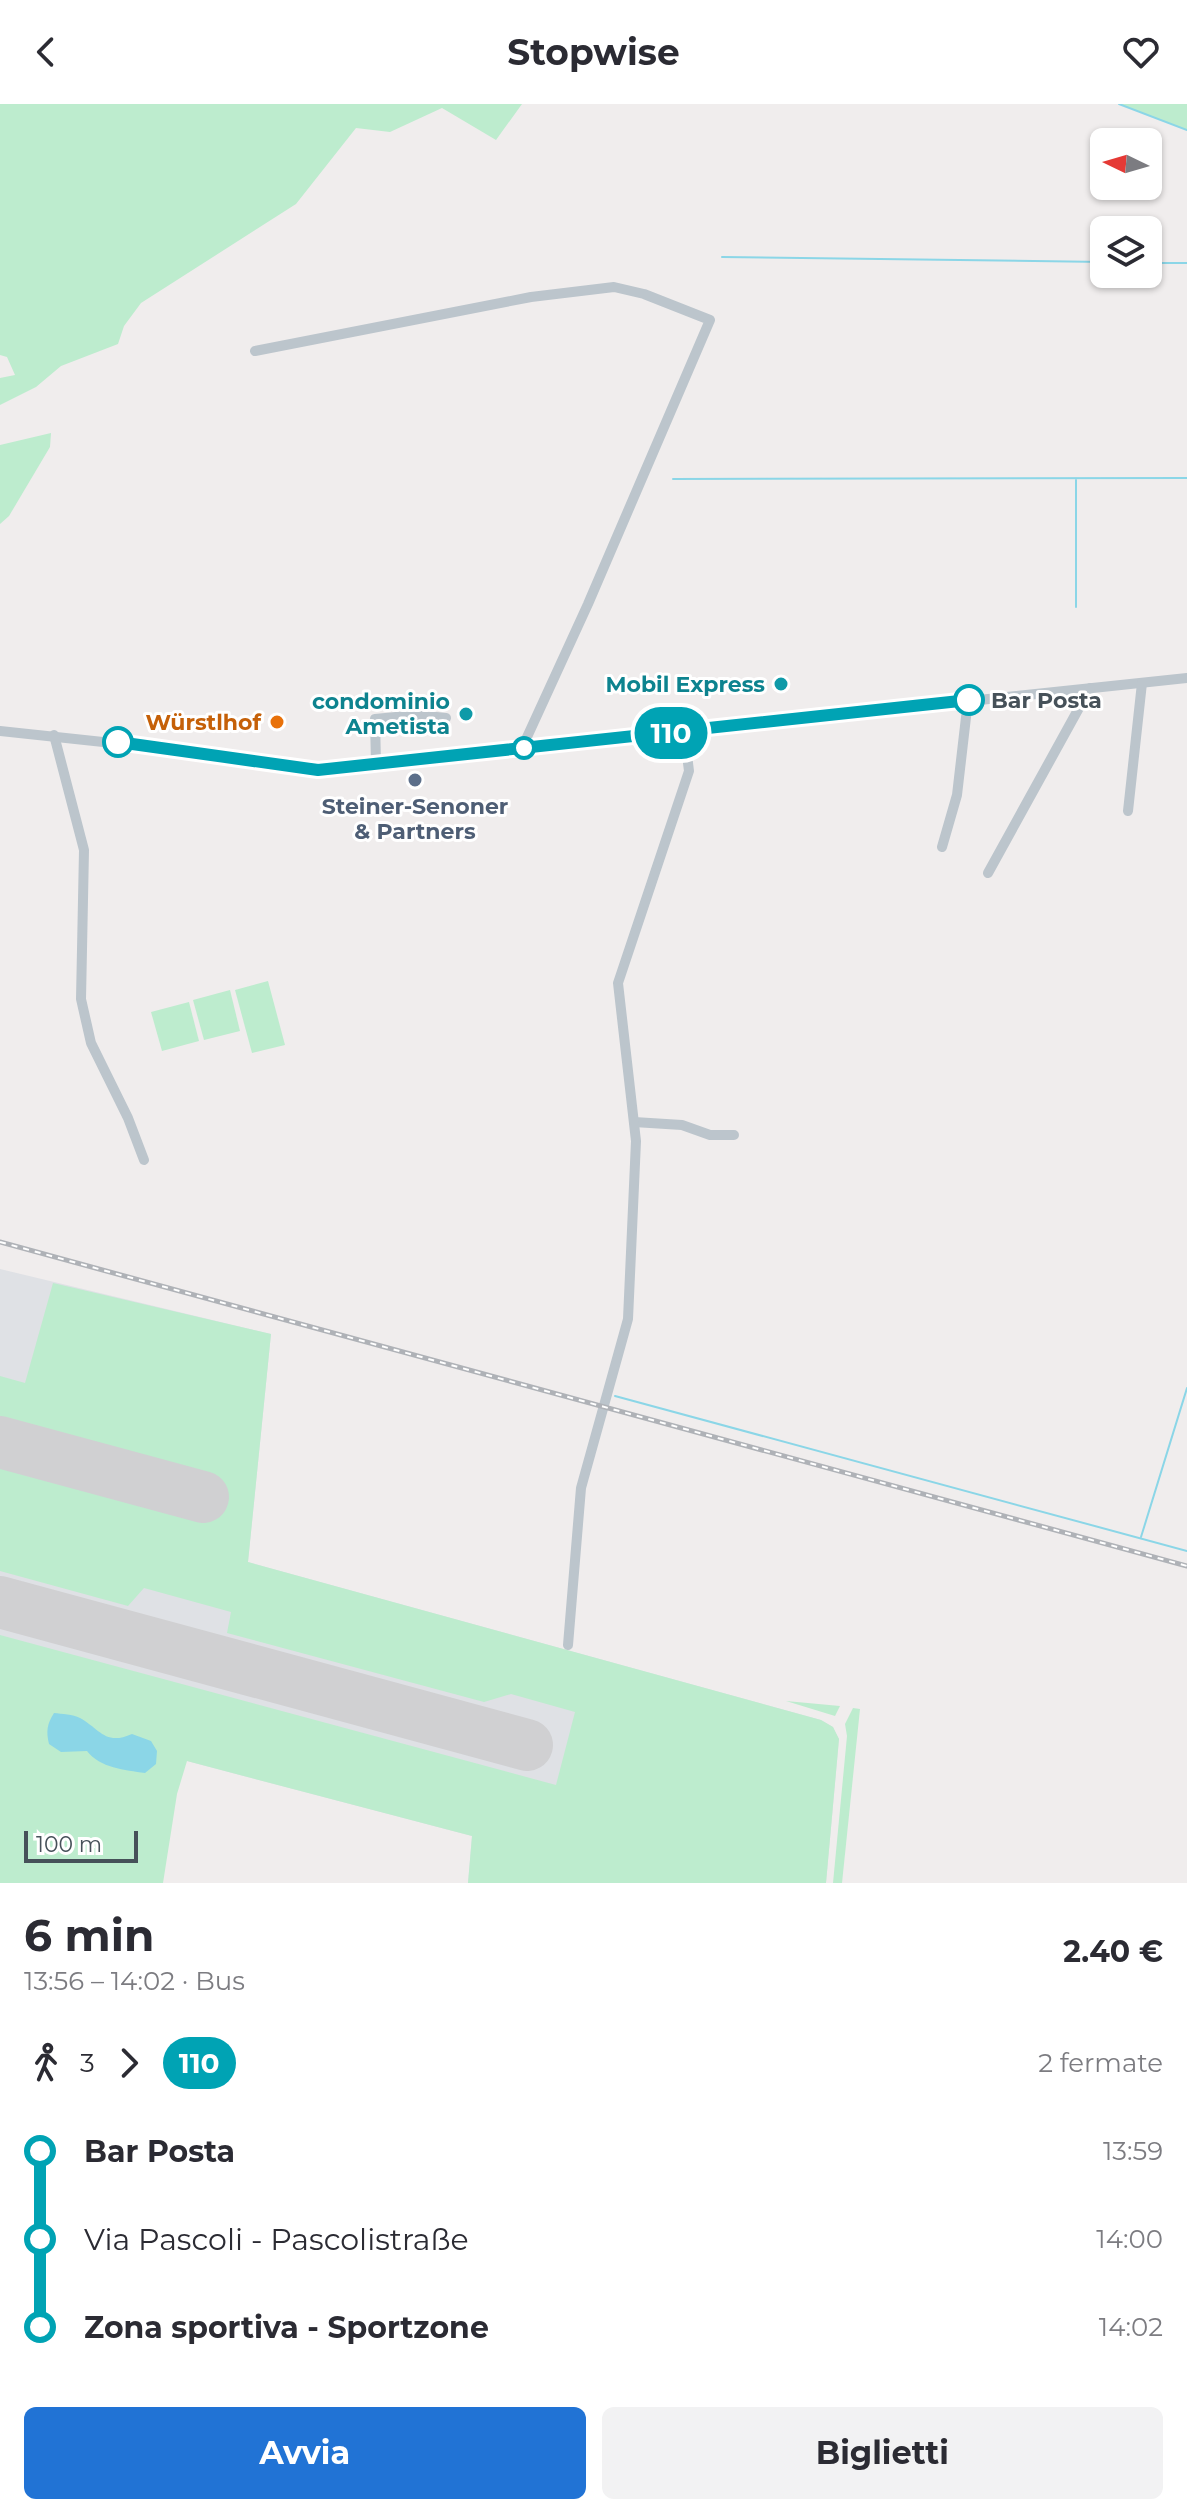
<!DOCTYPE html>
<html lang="it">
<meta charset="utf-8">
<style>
:root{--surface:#fff;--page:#f2f2f3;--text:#2b2b33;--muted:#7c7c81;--accent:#2173d5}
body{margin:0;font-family:Montserrat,sans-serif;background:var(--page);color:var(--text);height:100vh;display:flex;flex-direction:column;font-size:30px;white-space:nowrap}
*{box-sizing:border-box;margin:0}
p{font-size:26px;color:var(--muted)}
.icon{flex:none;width:44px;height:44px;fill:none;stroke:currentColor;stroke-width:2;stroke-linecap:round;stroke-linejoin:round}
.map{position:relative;height:1779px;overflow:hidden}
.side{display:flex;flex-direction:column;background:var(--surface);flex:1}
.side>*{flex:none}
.badge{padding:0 16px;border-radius:26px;font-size:28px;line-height:52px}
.needle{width:52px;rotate:275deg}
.buttons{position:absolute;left:1090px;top:24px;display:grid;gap:16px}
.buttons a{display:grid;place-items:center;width:72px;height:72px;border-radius:12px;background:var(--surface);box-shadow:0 2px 6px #0004;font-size:40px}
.scale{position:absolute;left:24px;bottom:20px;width:114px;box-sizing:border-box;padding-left:8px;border:4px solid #465159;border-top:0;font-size:22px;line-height:28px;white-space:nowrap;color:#465159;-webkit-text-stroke:6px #fff;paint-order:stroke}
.map>.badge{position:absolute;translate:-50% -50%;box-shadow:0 0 0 4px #fff}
.legs{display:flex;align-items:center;gap:12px;height:88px;padding:0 24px;font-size:26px}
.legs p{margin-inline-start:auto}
.headline{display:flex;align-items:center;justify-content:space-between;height:136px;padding:0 24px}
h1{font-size:44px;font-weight:700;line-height:60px}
.primary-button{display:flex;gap:16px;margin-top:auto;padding:16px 24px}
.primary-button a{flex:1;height:92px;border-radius:12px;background:var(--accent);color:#fff;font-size:32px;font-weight:700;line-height:92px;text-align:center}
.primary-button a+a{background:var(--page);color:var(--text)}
ul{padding:0 24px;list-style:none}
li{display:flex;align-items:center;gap:28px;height:88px;font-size:30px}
li i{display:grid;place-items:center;width:12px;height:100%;margin:0 10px;background:currentColor}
li i::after{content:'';width:20px;height:20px;margin:-10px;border:6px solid;border-radius:50%;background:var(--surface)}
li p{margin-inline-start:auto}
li:first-child i{background:linear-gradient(#0000 50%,currentColor 0)}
li:last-child i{background:linear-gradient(currentColor 50%,#0000 0)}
header{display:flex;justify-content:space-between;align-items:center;height:104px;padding:0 24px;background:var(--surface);font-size:36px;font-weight:700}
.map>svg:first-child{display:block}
</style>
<header><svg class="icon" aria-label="back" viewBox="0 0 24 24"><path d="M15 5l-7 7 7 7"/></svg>Stopwise<svg class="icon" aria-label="heart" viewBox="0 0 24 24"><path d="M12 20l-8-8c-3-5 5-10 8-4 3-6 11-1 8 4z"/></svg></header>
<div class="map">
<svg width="1187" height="1779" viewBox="0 0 1187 1779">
<rect width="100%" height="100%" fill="#f0eded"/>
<path fill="#dfe1e5" d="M0,1165l271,65 -23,228 573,158 12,7 6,12 -13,144h-358l4,-47 -285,-75 -187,-15z"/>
<g fill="#bdecce">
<path d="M0,0h522l-26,36 -54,-32 -52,24 -34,-4 -60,76 -155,99 -17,23 -6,18 -57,22 -25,21 -36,18v-27l15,-3 -8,-18 -7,-2z"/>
<path d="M1119,0h68v26z"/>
<path d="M51,329l-1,14 -41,69 -9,8v-79z"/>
<path d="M268,877l17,64 -33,8 -17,-63z"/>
<path d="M230,886l10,41 -36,9 -11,-40z"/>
<path d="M189,898l10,39 -37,10 -11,-39z"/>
<path d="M53,1179l218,51 -23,228 573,158 12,7 6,12 -13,144h-358l4,-47 -285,-75 -10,33 -14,89h-163v-248l556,150 19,-73 -64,-18 -27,8 -257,-69 4,-21 -87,-24 -16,18 -128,-35v-195l25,7z"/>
<path d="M786,1597l54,5 -5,10z"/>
<path d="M853,1604l7,1 -18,174h-9l14,-147 -2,-12z"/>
</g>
<path fill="#8bd6e7" d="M54,1609c8,1 19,1 26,5 20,11 25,28 52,16l19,7 6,10 -1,13 -11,9c-20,-3 -45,-5 -58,-22l-26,1 -12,-8c-3,-13 -2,-20 5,-31z"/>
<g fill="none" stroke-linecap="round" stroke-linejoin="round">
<g stroke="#8bd6e7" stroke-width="2">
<path d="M1119,0l68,26"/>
<path d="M722,153l382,5"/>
<path d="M1148,159h39"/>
<path d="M673,375l514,-1"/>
<path d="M1076,503v-127"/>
<path d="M615,1292l572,155"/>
<path d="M1141,1433l46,-149"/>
</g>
<g stroke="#d0d0d2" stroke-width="52">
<path d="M0,1338l203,55"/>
<path d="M0,1498l527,143"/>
</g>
<g stroke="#bcc5cc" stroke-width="10">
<path d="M255,247l276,-54 83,-10 30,7 66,26 -122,284 -66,144"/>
<path d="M0,627l206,22 90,17h22l869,-92"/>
<path d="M54,631l30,115 -3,149 10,44 37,75 16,42"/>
<path d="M376,660l-1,-45 42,-4 29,3"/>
<path d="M1128,707l14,-128"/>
<path d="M942,743l15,-52 11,-95"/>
<path d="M988,769l102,-185"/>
<path d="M634,1018l48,3 28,10h24"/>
<path d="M568,1541l13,-157 47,-169 8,-178 -18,-158 71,-212 -5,-40"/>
</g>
<defs>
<path id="rail" d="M0,1138l1187,324"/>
</defs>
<use href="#rail" stroke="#afb2b7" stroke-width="5"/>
<use href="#rail" stroke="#fff" stroke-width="2" stroke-dasharray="6" stroke-linecap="butt"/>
</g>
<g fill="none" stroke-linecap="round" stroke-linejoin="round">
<defs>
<path id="line-1" d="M118,638l200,28 651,-70"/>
</defs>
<use href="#line-1" stroke="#fff" stroke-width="18"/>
<use href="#line-1" stroke="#00a3b4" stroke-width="12"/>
</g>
<g fill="#0f9aa8" stroke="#fff" stroke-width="3">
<circle cx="781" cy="580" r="8"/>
<circle cx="466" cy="610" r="8"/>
</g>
<g fill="#fff" stroke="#00a3b4" stroke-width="4">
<circle cx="969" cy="596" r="14"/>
<circle cx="118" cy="638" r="14"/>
<circle cx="524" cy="644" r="10"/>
</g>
<circle fill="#e8710a" stroke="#fff" stroke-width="3" cx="277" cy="618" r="8"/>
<circle fill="#5c6f8a" stroke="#fff" stroke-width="3" cx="415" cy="676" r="8"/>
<g text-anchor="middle" stroke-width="6" stroke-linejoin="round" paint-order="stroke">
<g font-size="22" font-weight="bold" fill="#0d838f" stroke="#fff" text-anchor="end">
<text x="765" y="588">Mobil Express</text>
<text x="450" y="605">condominio<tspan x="450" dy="25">Ametista</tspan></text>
</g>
<g font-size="22" font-weight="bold" fill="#465159" stroke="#fff" text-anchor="start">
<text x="991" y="604">Bar Posta</text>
</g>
<g font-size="22" font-weight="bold" fill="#c56008" stroke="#fff" text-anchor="end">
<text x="261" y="626">Würstlhof</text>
</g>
<g font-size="22" font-weight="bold" fill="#4e5e75" stroke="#fff">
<text x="415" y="710">Steiner-Senoner<tspan x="415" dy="25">&amp; Partners</tspan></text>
</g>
</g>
</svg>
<div class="buttons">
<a><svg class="needle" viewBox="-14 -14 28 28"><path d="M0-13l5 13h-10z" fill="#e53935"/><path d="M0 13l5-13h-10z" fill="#7c7c81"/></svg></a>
<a><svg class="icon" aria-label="layers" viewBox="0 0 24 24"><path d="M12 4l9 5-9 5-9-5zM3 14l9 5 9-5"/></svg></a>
</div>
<div class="scale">100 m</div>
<b class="badge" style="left:671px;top:629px;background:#00a3b4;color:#fff">110</b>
</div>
<section class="side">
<div class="headline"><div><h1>6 min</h1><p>13:56 – 14:02 · Bus</p></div><b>2.40 €</b></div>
<div class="legs"><svg class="icon" aria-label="walk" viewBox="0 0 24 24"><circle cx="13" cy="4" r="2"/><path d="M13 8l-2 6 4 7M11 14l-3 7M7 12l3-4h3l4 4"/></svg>3<svg class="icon" aria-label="forward" viewBox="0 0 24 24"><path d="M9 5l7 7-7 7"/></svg><b class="badge" style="background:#00a3b4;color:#fff">110</b><p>2 fermate</p></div>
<ul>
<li><i style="color:#00a3b4"></i><b>Bar Posta</b><p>13:59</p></li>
<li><i style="color:#00a3b4"></i><span>Via Pascoli - Pascolistraße</span><p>14:00</p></li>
<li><i style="color:#00a3b4"></i><b>Zona sportiva - Sportzone</b><p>14:02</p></li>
</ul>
<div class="primary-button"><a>Avvia</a><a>Biglietti</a></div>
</section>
